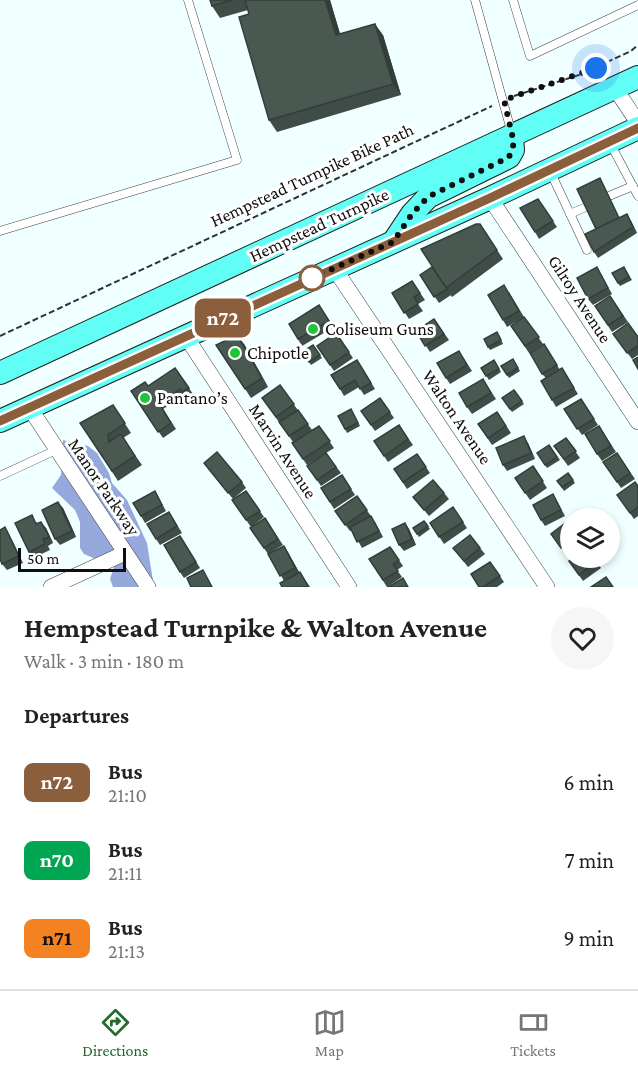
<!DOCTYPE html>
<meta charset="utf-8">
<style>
:root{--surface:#fff;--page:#f6f6f6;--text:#222;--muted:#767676;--line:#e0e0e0;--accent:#216b2b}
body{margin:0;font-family:"Crimson Pro",serif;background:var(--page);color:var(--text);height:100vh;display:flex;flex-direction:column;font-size:22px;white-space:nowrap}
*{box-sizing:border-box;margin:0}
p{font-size:20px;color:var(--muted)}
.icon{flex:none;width:33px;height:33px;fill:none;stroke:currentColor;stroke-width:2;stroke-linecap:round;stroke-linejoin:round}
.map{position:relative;height:587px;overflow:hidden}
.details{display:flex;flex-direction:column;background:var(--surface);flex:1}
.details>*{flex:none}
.badge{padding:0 12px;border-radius:9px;font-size:21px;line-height:39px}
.tools{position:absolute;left:560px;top:508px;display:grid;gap:12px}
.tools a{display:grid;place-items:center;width:60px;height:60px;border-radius:50%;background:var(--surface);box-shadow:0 3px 9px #0003;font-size:30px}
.scale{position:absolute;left:18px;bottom:15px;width:108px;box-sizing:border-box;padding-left:6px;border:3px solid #0f0f0f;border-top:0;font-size:16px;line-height:21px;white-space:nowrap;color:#0f0f0f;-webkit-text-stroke:4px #fff;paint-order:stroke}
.you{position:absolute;width:30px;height:30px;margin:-15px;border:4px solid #fff;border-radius:50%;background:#1a73e8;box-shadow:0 0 0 9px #1a73e833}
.map>.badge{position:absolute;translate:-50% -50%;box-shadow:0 0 0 3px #fff}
h2{padding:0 24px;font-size:22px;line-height:54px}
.round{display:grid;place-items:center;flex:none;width:63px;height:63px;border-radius:32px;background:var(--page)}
.headline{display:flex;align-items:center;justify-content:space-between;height:102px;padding:0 24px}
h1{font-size:28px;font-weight:700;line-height:45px}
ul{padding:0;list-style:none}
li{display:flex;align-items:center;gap:18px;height:78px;padding:0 24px}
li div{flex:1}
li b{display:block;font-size:22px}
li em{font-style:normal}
li .badge{min-width:66px;font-weight:700;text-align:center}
.menu{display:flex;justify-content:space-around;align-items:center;height:84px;border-top:2px solid var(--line);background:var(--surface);font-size:16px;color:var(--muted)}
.menu a{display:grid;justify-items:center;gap:3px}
.menu .selected{color:var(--accent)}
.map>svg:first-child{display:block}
</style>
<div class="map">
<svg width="638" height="587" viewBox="0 0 638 587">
<rect width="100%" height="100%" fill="#f0ffff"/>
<path fill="#96a9dd" d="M63,440l25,6 9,7 12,20 3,10 15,17 20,43 7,44h-41l-3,-8 4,-12 -30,-13 -4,-6v-26l-5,-12 -23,-22 9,-13z"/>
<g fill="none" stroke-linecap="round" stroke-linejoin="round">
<defs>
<g id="lane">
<path d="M475,0l37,134"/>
<path d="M513,0l17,56 108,-51"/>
<path d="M610,143l28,53"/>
<path d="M550,171l37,79"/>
<path d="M609,196l24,-10"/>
<path d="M570,214l16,-7"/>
<path d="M0,231l237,-71 -49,-160"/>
<path d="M0,476l56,-26"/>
</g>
<g id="street">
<path d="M615,88l23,35"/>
<path d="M490,198l148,224"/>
<path d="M334,268l213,319"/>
<path d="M185,335l164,252"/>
<path d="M29,407l119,180"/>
<path d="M51,587l74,-34"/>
</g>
<g id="primary">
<path d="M394,241l18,-27 16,-17 81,-40 4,-7 -1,-15"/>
<path d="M0,373l638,-296"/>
<path d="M0,421l490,-223 148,-70"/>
</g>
</defs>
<use href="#lane" stroke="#424242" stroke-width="9"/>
<use href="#street" stroke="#424242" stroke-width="16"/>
<use href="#primary" stroke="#202020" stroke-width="24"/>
<g stroke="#313131" stroke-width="2" stroke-dasharray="6 3" stroke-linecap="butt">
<path d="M514,96l65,-21 52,-24 7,-6"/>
<path d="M0,336l492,-230"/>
</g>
<use href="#lane" stroke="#fff" stroke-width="8"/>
<use href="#street" stroke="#fff" stroke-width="15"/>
<use href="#primary" stroke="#61fef5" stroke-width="22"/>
</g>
<g fill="#404c47">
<path d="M210,0h120l10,34 43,1 18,60 -124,37 -8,-12 -21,-110 -28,8 -8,-12z"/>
<path d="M600,178l19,40 12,3 6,12 -39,25 -4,-6z"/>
<path d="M538,199l19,28 -18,12 -4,-7z"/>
<path d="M480,224l23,35 -51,38 -3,-4 2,2 -12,8 -19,-28 12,-8z"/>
<path d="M626,270l6,10 -12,6 -2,-3z"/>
<path d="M601,274l11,20 -19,11 -5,-6z"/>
<path d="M412,281l13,19 -7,4 5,7 -14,8 -17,-26z"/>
<path d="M509,292l15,25 -17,10 -4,-7z"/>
<path d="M610,296l18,26 -16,10 -17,-26z"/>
<path d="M319,305l15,22 -32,19 -13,-22z"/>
<path d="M524,317l19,27 -14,9 -18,-27z"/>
<path d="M434,319l15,21 -19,12 -14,-21z"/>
<path d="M336,333l17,25 -19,13 -17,-25z"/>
<path d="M613,334l25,3v18l-6,4z"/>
<path d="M499,335l4,9 -13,6 -2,-3z"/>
<path d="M244,344l24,43 -17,11 -35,-53z"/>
<path d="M313,345l9,13 -11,7 -9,-13z"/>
<path d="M548,350l12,20 6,5 12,19 -22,13 -4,-7 -6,-22 -4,-4z"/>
<path d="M463,357l9,14 -22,13 -4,-6z"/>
<path d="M513,359l7,12 -11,7 -8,-12z"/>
<path d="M494,360l7,12 -12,8 -8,-12z"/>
<path d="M361,366l14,23 -11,6 -5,-8 -15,9 -4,-7z"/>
<path d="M175,368l18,26 -7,5 -2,-4 -21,14 13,20 -13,9 -32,-47 17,-5z"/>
<path d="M483,379l13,20 -24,15 -5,-7z"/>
<path d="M280,385l32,45 -19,12 -31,-44z"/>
<path d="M514,390l10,14 -12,8 -10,-14z"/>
<path d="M380,398l14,20 -19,13 -14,-20z"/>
<path d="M581,399l17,26 -16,10 -18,-26z"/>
<path d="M113,405l18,28 -8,5 19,27 -24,16 -38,-58z"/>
<path d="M351,409l9,17 -13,7 -2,-4z"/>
<path d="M497,412l14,21 -19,12 -14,-21z"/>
<path d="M399,425l14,20 -25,17 -14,-21z"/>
<path d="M319,426l15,22 -27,17 -15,-22z"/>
<path d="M603,432l13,20 -14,9 -5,-7z"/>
<path d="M566,438l14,20 -12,8 -14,-20z"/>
<path d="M528,443l7,16 -28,12 -4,-6z"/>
<path d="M549,445l11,15 -13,8 -10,-15z"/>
<path d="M326,453l15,20 -20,13 -14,-20z"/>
<path d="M617,453l18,26 -14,9 -18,-26z"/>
<path d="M417,454l13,19 -23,16 -13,-20z"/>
<path d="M204,463l38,19 4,6 -13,11z"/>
<path d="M533,466l14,22 -17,12 -15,-22z"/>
<path d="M568,473l7,10 -11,8 -7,-10z"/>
<path d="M342,475l13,20 -21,14 -13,-21z"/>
<path d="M638,486v30l-4,3 -17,-24z"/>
<path d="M155,491l11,20 -21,12 -4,-7z"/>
<path d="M246,491l18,26 -13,10 -19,-27z"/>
<path d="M444,493l5,6 -20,17 -16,-19z"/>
<path d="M357,496l18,26 8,15 -21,11 -10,-18 -2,1 -15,-20z"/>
<path d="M557,501l8,15 -20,10 -4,-6z"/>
<path d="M453,507l14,21 -23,16 -14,-21z"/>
<path d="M63,508l13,29 -16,8 -5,-6z"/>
<path d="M173,518l9,15 -22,12 -4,-6z"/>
<path d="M265,518l18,27 -12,7 13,-6 15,26h1l10,15h-28l2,-6 -15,-27h-1l-18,-26z"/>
<path d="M36,521l1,3 9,4 7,15 -5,3 2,4 -17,8 -4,-6z"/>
<path d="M424,521l6,8 -11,8 -6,-9z"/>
<path d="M405,523l4,6 7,16 -12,6 -5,-6z"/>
<path d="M570,523v28l-4,3 -15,-20z"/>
<path d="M5,527l4,7 14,29 -16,7 -5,-6z"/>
<path d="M184,542l16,26 -16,10 -4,-6z"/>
<path d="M390,547l13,19 -6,4 5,7 -15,10 -18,-28z"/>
<path d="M453,548h27l5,6 -17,13z"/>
<path d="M594,558l7,10 -18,13 -14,-20z"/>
<path d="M490,562l14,20 -7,5h-18z"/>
</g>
<g fill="#343e39">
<path d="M325,0h5l14,47 -8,-12z"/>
<path d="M375,24l8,11 18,60 -8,-11z"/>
<path d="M627,214l4,7 6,12 -4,-6z"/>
<path d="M237,335l7,9 24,43 -6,-9z"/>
<path d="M524,436l4,7 7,16 -4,-6z"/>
<path d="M58,502l5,6 13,29 -4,-6z"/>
<path d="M41,522l5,6 7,15 -4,-6z"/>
<path d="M405,523l4,6 7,16 -4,-6z"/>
<path d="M284,546l4,6 12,22 -5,-6z"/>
</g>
<g fill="#4a5852" stroke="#343e39" stroke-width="1.5">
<path d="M210,0h22l-20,6z"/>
<path d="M245,0h80l11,35 39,-11 18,60 -124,36 -30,-103 10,-3z"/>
<path d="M600,178l19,40 -23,11 -19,-40z"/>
<path d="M538,199l15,22 -18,11 -15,-24z"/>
<path d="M627,214l6,13 -39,25 -9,-18z"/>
<path d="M476,224h4l17,26 -51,38 -25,-39z"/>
<path d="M432,267l15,22 -13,8 -14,-22z"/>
<path d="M597,267l11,21 -20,11 -11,-21z"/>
<path d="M624,267l5,10 -11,6 -6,-10z"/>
<path d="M412,281l8,12 -6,4 4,7 -14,9 -12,-20z"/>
<path d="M504,285l15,26 -16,9 -15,-25z"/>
<path d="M610,296l13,20 -15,9 -13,-19z"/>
<path d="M319,305l10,16 -31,18 -9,-15z"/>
<path d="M524,317l15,20 -14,9 -14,-20z"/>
<path d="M434,319l10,15 -19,12 -9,-15z"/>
<path d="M628,323l10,14v9l-11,7 -14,-19z"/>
<path d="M497,332l4,8 -13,7 -4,-8z"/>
<path d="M336,333l13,19 -19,13 -13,-19z"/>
<path d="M237,335l25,43 -17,11 -29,-44z"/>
<path d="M544,344l13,21 -15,9 -12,-21z"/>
<path d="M313,345l7,10 -11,7 -7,-10z"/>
<path d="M459,351l8,14 -21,13 -9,-15z"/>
<path d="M638,357v12l-5,-9z"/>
<path d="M513,359l5,9 -11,7 -6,-9z"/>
<path d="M357,360l14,23 -11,6 -5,-9 -15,9 -9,-14z"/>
<path d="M494,360l5,9 -13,7 -5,-8z"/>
<path d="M175,368l14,20 -7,4 -2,-3 -21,14 12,20 -13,9 -27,-41 14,-9 3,4z"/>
<path d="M562,368l12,20 -22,12 -11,-19z"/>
<path d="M483,379l8,14 -24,14 -8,-14z"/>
<path d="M280,385l14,19 -18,13 -14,-19z"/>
<path d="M514,390l8,11 -12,8 -8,-11z"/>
<path d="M380,398l10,14 -19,13 -10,-14z"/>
<path d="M581,399l13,20 -17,10 -13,-20z"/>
<path d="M113,405l12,18 -17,12 1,7 12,-8 14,22 -23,15 -32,-48z"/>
<path d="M351,409l7,14 -13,6 -7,-13z"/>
<path d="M298,410l10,14 -19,12 -10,-14z"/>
<path d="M497,412l9,14 -18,12 -10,-14z"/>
<path d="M399,425l9,14 -24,17 -10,-15z"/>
<path d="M319,426l11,15 -27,18 -11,-16z"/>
<path d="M599,426l12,20 -14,8 -12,-20z"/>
<path d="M524,436l7,17 -28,12 -7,-17z"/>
<path d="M566,438l10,13 -12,8 -10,-13z"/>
<path d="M549,445l8,12 -12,8 -8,-12z"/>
<path d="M217,452l25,30 -14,11 -24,-30z"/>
<path d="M326,453l10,14 -19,13 -10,-14z"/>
<path d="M617,453l13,20 -13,9 -14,-20z"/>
<path d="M417,454l9,13 -23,15 -9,-13z"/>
<path d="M533,466l10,15 -18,12 -10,-15z"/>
<path d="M568,473l5,7 -11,7 -5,-6z"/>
<path d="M342,475l9,14 -21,13 -9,-14z"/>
<path d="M433,480l11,13 -20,17 -11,-13z"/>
<path d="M635,482l3,4v21l-8,6 -13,-18z"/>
<path d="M155,491l7,14 -21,11 -8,-13z"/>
<path d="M246,491l14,20 -14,9 -14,-20z"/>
<path d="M553,494l8,16 -20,10 -8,-15z"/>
<path d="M357,496l10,14 -22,15 -10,-14z"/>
<path d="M58,502l14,29 -17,8 -13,-29z"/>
<path d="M453,507l10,15 -24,15 -9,-14z"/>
<path d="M169,512l8,14 -21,13 -9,-15z"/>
<path d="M32,515l4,9 5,-2 8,15 -6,2 2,5 -16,8 -14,-29z"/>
<path d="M371,516l8,15 -22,11 -7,-15z"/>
<path d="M265,518l13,21 -14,9 -14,-20z"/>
<path d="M424,521l4,5 -11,8 -4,-6z"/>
<path d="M568,521l2,2v18l-9,7 -10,-14z"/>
<path d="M405,523l7,16 -13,6 -7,-16z"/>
<path d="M5,527l14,29 -17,8 -2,-5v-29z"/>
<path d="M470,535l10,13 -16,13 -11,-13z"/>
<path d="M180,536l16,26 -16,10 -16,-27z"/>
<path d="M284,546l11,22 -15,8 -12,-22z"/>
<path d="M390,547l9,13 -6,4 5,7 -15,9 -14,-21z"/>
<path d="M572,558h22l3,3 -18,14 -10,-14z"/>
<path d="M490,562l10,14 -17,11h-4l-8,-13z"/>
<path d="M203,570l9,17h-21l-4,-9z"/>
<path d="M300,572l8,14 -1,1h-25l-2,-4z"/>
<path d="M606,577l7,10h-22z"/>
<path d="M403,578l5,9h-20z"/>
</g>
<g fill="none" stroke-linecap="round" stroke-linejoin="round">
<defs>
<path id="line" d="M0,421l490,-223 148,-70"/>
</defs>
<use href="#line" stroke="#fff" stroke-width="14"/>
<use href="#line" stroke="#8b5e3c" stroke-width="9"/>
<path stroke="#0f0f0f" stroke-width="6" stroke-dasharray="0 10.8" d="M312,278l81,-36 19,-28 16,-17 81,-40 5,-14 -10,-43 92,-32"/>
</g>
<circle fill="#fff" stroke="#8b5e3c" stroke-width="3" cx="312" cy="278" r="12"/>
<g fill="#20c537" stroke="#fff" stroke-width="2">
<circle cx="313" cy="329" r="6"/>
<circle cx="235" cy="353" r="6"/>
<circle cx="145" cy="398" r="6"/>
</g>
<g text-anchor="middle" stroke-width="6" stroke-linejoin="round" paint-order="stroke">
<g font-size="18" fill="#0f0f0f" stroke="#fff">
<text transform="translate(312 175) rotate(-25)" y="6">Hempstead Turnpike Bike Path</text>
<text transform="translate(319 225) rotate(-25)" y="6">Hempstead Turnpike</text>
<text transform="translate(580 299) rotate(57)" y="6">Gilroy Avenue</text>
<text transform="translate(457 417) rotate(56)" y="6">Walton Avenue</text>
<text transform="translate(283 451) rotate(57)" y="6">Marvin Avenue</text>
<text transform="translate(104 487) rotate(56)" y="6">Manor Parkway</text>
</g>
<g font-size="18" fill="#0f0f0f" stroke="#fff" text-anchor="start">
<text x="325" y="335">Coliseum Guns</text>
<text x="247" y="359">Chipotle</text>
<text x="157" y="404">Pantano’s</text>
</g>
</g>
</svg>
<div class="tools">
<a><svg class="icon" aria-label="layers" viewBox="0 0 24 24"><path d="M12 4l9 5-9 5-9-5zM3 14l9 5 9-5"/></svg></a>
</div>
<div class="scale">50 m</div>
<div class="you" style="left:596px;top:68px"></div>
<b class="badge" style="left:223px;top:318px;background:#8b5e3c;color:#fff">n72</b>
</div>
<section class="details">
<div class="headline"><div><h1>Hempstead Turnpike &amp; Walton Avenue</h1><p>Walk · 3 min · 180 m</p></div><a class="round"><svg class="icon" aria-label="heart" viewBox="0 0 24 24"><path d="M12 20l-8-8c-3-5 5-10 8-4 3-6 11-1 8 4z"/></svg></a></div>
<h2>Departures</h2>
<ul>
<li><span class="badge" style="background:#8b5e3c;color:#fff">n72</span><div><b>Bus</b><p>21:10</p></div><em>6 min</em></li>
<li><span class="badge" style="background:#00a651;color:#fff">n70</span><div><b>Bus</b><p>21:11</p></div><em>7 min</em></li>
<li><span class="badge" style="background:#f58220;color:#111">n71</span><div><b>Bus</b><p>21:13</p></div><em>9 min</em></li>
</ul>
</section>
<nav class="menu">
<a class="selected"><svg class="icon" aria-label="directions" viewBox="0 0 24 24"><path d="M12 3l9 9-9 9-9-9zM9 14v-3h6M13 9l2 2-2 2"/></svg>Directions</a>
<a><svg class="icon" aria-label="map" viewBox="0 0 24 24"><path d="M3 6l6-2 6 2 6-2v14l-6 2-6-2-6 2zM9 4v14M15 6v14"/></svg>Map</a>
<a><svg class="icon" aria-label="tickets" viewBox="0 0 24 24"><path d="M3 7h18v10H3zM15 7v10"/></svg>Tickets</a>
</nav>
